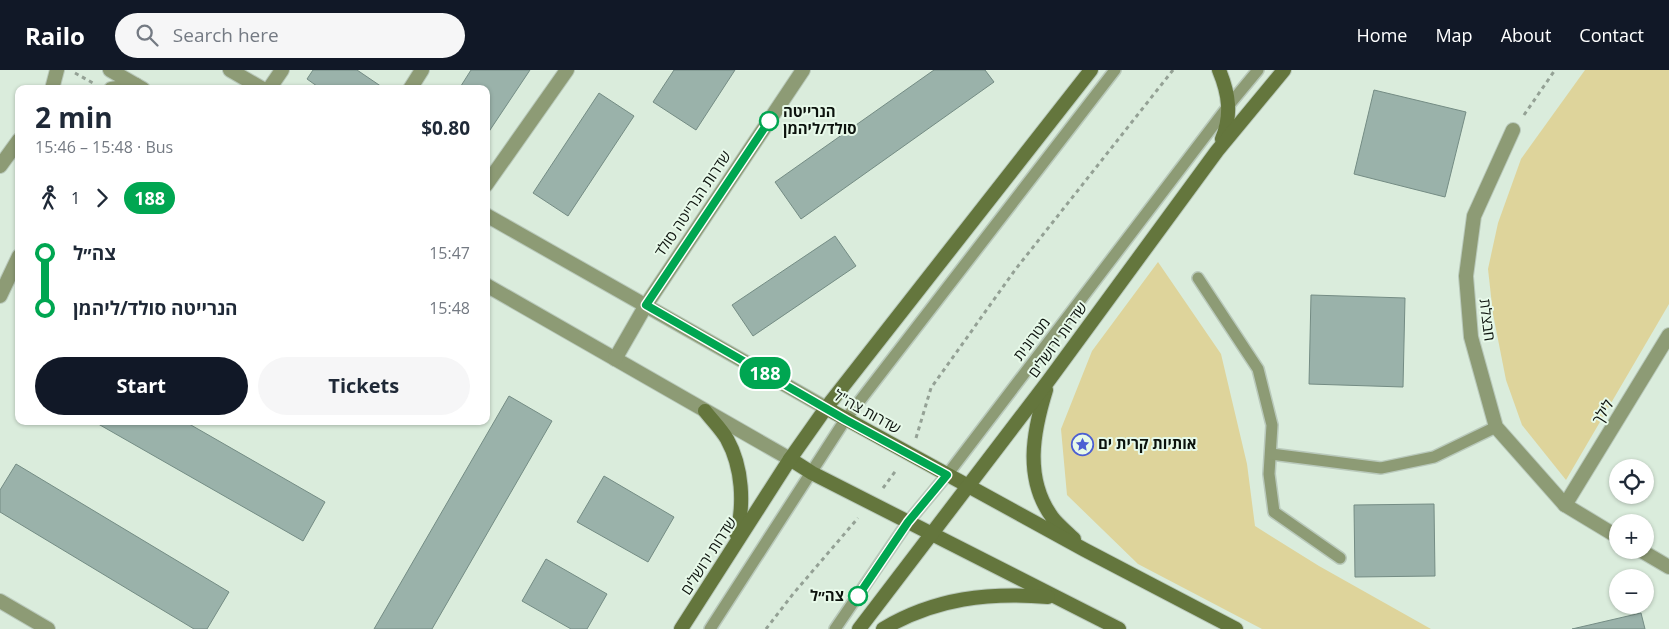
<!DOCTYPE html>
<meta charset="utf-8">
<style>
:root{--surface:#fff;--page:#f6f6f7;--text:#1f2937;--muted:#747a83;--accent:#111827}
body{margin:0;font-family:"Open Sans","Noto Sans Hebrew",sans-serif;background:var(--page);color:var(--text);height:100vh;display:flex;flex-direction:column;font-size:19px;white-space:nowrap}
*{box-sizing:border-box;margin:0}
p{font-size:16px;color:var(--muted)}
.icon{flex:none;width:28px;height:28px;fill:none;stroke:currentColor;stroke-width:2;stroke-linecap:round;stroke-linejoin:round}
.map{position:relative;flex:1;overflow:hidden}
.drawer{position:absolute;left:15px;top:15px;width:475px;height:340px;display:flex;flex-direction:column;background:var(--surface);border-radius:10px;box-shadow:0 1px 4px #0004}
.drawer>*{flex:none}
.badge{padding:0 10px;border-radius:16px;font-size:18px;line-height:32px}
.buttons{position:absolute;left:1609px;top:389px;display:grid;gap:10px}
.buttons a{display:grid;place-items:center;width:45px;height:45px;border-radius:50%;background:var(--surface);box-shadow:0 1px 4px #0004;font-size:25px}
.map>.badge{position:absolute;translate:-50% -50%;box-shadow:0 0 0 2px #fff}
.legs{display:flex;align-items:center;gap:8px;height:55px;padding:0 20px;font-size:16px}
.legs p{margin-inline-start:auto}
.head{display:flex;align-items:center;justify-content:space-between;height:85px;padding:0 20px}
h1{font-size:28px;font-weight:700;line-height:38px}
.cta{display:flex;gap:10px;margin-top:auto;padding:10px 20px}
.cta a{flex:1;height:58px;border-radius:30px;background:var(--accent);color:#fff;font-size:20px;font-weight:700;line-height:58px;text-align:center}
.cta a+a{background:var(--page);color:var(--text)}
ul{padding:0 20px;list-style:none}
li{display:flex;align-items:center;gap:18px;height:55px;font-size:19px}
li i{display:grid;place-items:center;width:8px;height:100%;margin:0 6px;background:currentColor}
li i::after{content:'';width:12px;height:12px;margin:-6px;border:4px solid;border-radius:50%;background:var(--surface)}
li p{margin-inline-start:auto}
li:first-child i{background:linear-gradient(#0000 50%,currentColor 0)}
li:last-child i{background:linear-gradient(currentColor 50%,#0000 0)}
header{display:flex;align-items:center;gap:30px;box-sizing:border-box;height:70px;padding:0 25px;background:var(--accent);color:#fff}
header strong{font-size:24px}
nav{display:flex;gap:28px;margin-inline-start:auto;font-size:18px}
.search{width:350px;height:45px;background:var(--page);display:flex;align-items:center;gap:12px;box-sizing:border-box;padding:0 18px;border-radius:28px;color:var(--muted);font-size:19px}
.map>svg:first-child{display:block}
</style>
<header>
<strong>Railo</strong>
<div class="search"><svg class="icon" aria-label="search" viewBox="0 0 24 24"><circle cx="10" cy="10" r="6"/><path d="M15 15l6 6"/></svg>Search here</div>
<nav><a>Home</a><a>Map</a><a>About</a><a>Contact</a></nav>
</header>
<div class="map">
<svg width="1669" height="559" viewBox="0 0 1669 559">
<rect width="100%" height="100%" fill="#daecdc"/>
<g fill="#ded49b">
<path d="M1585,0h84v234l-103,176 -44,-55 -16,-45 -13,-66 -5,-45 10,-46 23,-64z"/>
<path d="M1158,192l63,92 26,110 8,62 64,40 112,63h-169l-124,-65 -71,-69 -6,-66 31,-78z"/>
</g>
<g fill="#9ab2aa" stroke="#748c84">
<path d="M313,0h44l28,19h-64l-14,-10z"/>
<path d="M471,0h59l-44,66v-47h-27z"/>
<path d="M674,0h61l-39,60 -43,-28z"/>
<path d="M934,0h51l9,12 -193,137 -26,-37z"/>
<path d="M1374,20l92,22 -21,85 -91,-23z"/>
<path d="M599,23l35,23 -66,100 -35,-23z"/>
<path d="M835,166l21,30 -103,70 -21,-31z"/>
<path d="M1311,225l94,3 -2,89 -94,-3z"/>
<path d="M509,326l43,25 -120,208h-58z"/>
<path d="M93,351h91l141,81 -22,39z"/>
<path d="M16,394l213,128 -22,37h-13l-194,-117v-22z"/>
<path d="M604,406l70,41 -26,45 -71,-40z"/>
<path d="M1434,434l1,72 -80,1 -1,-72z"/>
<path d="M546,489l61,35 -20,35h-16l-49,-28z"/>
<path d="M1641,543l4,16h-73z"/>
</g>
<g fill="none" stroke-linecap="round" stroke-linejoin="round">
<defs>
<g id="service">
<path d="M1198,208l60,91 14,56 -3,49 5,38 66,46"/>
<path d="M1271,384l110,14 53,-11 62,-30"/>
<path d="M710,559l135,-209 270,-350"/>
<path d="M835,559l73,-107 39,-47 282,-370 29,-35"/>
</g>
<g id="minor">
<path d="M52,19l5,-19"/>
<path d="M111,19l25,-4"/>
<path d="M269,19l13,-19"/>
<path d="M410,19l12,-19"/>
<path d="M1513,60l-39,86 -8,60 5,61 25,90 69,78 53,32"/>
<path d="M0,96l19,-26"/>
<path d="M486,115l81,-115"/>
<path d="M0,226l19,-40"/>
<path d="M1565,435l104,-170"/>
<path d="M1640,480l29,17"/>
<path d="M0,531l48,28"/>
</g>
<g id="tertiary">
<path d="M110,0l33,19"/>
<path d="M230,0l33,19"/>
<path d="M486,145l340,193"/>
<path d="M486,215l304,174"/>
<path d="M615,289l31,-54 157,-235"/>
</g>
<g id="secondary">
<path d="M1219,0c10,24 13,45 3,69"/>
<path d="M1046,320c-13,42 -22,88 6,127 6,8 15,15 22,22"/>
<path d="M826,338l259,142 151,79"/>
<path d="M705,341c7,9 16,18 22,28 16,29 17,65 10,96"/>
<path d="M790,389l22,14 307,156"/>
<path d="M681,559l109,-170 36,-51 265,-338"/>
<path d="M859,559l190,-249 168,-229 67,-81"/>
<path d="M883,559c52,-31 106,-37 165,-32"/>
</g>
</defs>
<use href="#service" stroke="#b9c9bb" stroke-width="14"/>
<use href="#minor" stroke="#b9c9bb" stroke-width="16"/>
<use href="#tertiary" stroke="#b9c9bb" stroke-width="16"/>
<use href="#secondary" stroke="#b9c9bb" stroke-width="16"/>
<g stroke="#94a195" stroke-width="3" stroke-dasharray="4 4" stroke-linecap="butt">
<path d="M75,3l18,10"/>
<path d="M1524,45l31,-45"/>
<path d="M916,368l15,-50 84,-118 158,-200"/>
<path d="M883,418l14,-19"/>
<path d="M766,559l27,-35 65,-76"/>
</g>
<use href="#service" stroke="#8d9b75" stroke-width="11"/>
<use href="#minor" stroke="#8d9b75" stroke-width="14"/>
<use href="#tertiary" stroke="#8d9b75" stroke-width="14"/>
<use href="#secondary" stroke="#64763d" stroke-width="14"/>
</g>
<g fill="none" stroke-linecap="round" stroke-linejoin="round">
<defs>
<path id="line-1" d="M769,51l-123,184 200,115 101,55 -39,47 -50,74"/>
</defs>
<use href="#line-1" stroke="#fff" stroke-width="11"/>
<use href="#line-1" stroke="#00a651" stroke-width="8"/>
</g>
<defs>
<symbol id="sight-ring" viewBox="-11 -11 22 22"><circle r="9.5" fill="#e7f9e9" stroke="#4c5ed3" stroke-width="1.5"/><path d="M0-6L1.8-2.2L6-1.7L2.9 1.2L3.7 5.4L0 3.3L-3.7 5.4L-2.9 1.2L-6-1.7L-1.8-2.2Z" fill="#4c5ed3"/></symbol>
</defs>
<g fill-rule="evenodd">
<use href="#sight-ring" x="1070" y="362" width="25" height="25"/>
</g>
<g fill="#fff" stroke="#00a651" stroke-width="2.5">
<circle cx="769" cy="51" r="9"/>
<circle cx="858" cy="526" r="9"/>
</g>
<g text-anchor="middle" stroke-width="4" stroke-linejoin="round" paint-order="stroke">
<g font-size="15" font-weight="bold" fill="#0c120d" stroke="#e7f9e9" text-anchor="start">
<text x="783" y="47">הנרייטה<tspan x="783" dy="17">סולד/ליהמן</tspan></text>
<text x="844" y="531" text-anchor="end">צה״ל</text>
</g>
<g font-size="15" fill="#0c120d" stroke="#e7f9e9">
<text transform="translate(693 134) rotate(-56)" y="5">שדרות הנרייטה סולד</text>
<text transform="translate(1487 250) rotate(83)" y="5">חבצלת</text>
<text transform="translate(1032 269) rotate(-53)" y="5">מטרונית</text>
<text transform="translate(1058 270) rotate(-54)" y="5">שדרות ירושלים</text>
<text transform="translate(867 342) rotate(29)" y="5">שדרות צה"ל</text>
<text transform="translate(1603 342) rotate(-58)" y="5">לילך</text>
<text transform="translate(709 486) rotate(-57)" y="5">שדרות ירושלים</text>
</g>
<g font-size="15" font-weight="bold" fill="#0c120d" stroke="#e7f9e9" text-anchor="start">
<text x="1098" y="379">אותיות קרית ים</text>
</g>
</g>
</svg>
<div class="buttons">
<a><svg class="icon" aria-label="locate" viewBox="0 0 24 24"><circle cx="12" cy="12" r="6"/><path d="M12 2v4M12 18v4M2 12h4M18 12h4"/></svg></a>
<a>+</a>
<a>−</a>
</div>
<b class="badge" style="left:765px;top:303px;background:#00a651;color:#fff">188</b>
<section class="drawer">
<div class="head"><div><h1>2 min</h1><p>15:46 – 15:48 · Bus</p></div><b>$0.80</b></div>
<div class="legs"><svg class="icon" aria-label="walk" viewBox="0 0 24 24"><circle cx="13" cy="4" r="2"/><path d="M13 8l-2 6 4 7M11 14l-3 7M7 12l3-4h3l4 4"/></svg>1<svg class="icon" aria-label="forward" viewBox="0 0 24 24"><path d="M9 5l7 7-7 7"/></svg><b class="badge" style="background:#00a651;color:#fff">188</b></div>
<ul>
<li><i style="color:#00a651"></i><b>צה״ל</b><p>15:47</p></li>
<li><i style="color:#00a651"></i><b>הנרייטה סולד/ליהמן</b><p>15:48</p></li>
</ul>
<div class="cta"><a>Start</a><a>Tickets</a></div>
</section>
</div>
